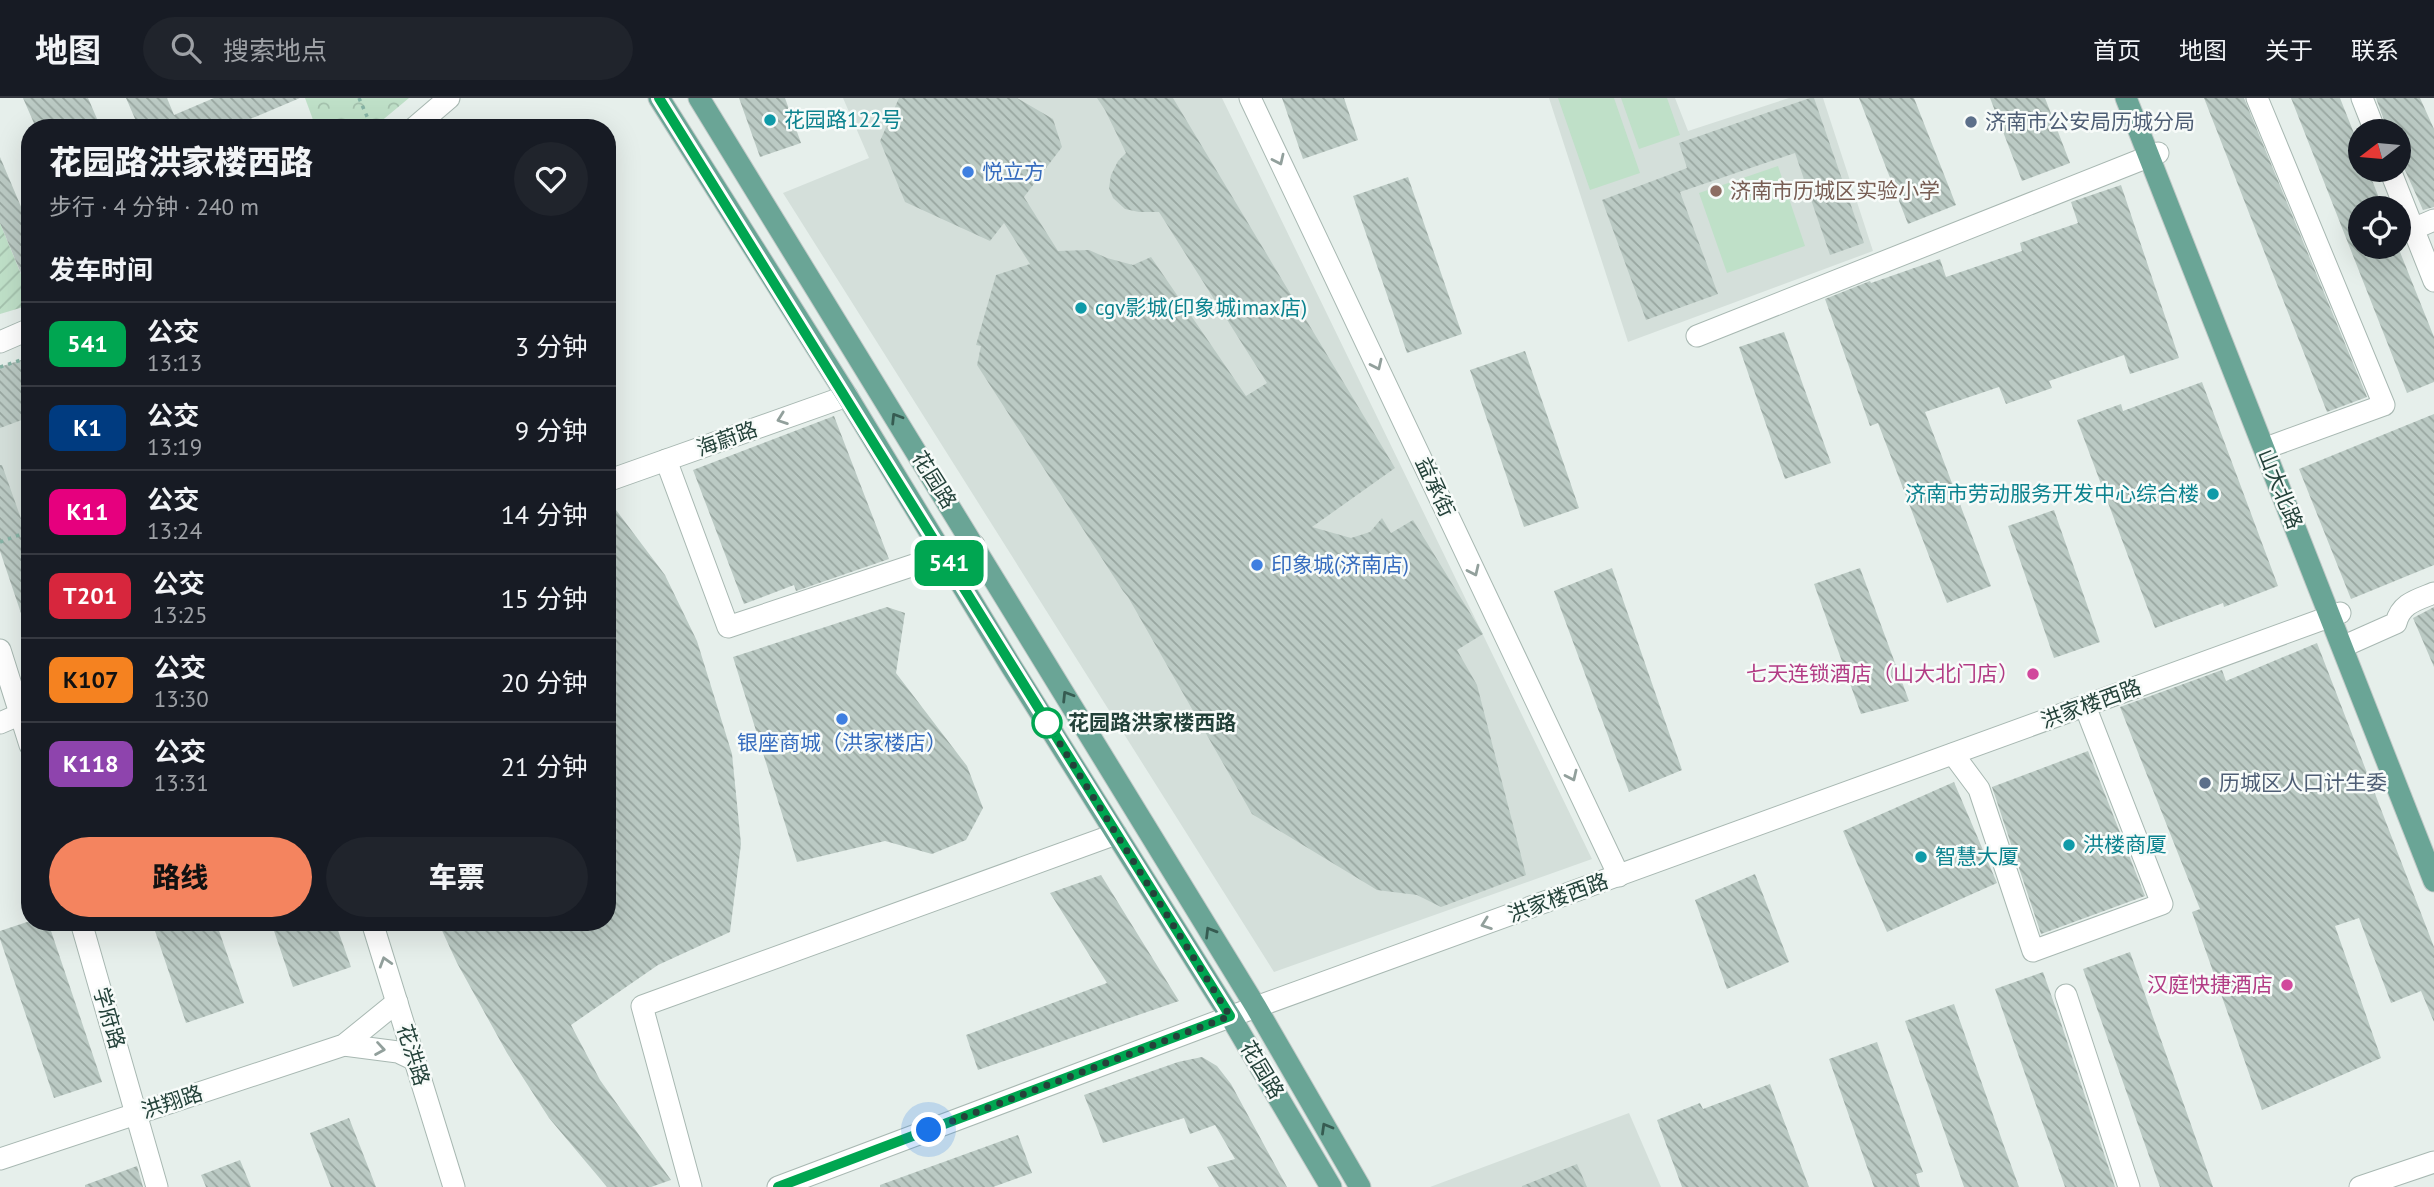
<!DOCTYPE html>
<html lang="zh">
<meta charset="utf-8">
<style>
:root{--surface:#171b24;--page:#20242c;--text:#f1f3f6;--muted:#9ea1a6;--line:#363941;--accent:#f4845f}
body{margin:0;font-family:"PT Sans","Noto Sans SC",sans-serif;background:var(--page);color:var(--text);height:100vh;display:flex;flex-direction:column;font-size:26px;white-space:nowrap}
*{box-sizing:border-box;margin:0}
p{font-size:23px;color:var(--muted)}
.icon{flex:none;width:38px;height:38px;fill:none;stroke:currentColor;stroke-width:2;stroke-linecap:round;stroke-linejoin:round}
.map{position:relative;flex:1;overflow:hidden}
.drawer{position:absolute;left:21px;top:21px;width:595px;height:812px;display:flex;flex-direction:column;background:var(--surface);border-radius:28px;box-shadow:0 7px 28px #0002}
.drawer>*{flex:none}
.badge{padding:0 14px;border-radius:10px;font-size:24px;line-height:46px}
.needle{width:46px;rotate:254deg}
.controls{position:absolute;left:2348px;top:21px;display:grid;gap:14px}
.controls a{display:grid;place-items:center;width:63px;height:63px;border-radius:50%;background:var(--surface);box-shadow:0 7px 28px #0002;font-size:35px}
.you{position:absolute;width:35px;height:35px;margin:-18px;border:5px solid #fff;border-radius:50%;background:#1a73e8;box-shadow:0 0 0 10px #1a73e833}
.map>.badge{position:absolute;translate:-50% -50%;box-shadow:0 0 0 4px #fff}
h2{padding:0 28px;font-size:26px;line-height:63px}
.round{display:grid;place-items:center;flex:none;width:74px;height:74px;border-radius:37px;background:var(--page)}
.overview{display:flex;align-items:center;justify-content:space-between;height:119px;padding:0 28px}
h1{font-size:33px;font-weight:800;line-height:52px}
.cta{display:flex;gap:14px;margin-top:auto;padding:14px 28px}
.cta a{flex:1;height:80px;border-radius:42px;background:var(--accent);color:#111;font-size:28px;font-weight:800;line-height:80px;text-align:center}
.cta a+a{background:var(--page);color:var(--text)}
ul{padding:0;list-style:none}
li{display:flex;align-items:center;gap:21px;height:84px;padding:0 28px;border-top:2px solid var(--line)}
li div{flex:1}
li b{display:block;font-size:26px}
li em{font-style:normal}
li .badge{min-width:77px;font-weight:700;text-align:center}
header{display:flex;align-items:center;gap:42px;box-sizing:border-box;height:98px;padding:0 35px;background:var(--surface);border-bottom:2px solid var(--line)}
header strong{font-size:33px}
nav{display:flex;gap:38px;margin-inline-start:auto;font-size:24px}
.search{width:490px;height:63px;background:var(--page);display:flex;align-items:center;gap:18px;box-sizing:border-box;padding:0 24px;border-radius:38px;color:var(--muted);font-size:26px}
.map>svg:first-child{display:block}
</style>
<header>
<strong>地图</strong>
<div class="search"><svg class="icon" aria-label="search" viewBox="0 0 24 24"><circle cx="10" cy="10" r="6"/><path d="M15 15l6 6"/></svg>搜索地点</div>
<nav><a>首页</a><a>地图</a><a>关于</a><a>联系</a></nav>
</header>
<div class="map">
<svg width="2434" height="1089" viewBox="0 0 2434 1089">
<defs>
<pattern id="park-crowns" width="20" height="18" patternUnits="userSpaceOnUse" patternTransform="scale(1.75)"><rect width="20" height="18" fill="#bfe0c8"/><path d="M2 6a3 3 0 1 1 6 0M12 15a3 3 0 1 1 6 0" fill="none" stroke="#a4c1ad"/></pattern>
<pattern id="garden-furrows" width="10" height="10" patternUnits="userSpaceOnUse" patternTransform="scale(1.75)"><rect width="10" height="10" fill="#bfe0c8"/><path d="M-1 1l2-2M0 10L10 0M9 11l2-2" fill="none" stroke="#a4c1ad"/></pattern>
<pattern id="building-back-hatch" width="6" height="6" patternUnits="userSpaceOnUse" patternTransform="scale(1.75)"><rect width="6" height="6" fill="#bbcac4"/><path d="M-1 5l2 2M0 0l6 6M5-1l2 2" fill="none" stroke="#98a6a0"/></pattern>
</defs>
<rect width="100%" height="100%" fill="#e6efeb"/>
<g fill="#d4dfda">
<path d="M843,0h379l370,761 -318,113 -491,-779 86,-35z"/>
<path d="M1549,0h126l13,33 101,-33h34l50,153 -245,91z"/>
<path d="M30,259v174l-30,11v-175z"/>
<path d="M1629,1015l32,74h-231z"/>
</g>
<path fill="url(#park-crowns)" d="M305,0h104l-36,30h-57z"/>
<path fill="url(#garden-furrows)" d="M0,125l30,73v9l-30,9z"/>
<g fill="#bfe0c8">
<path d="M1558,0h56l26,75 -50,17z"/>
<path d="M1621,0h46l13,37 -41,14z"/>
<path d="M1778,68l27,80 -78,27 -28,-80z"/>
</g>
<g fill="url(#building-back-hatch)">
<path d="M23,0h65l13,30h-65z"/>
<path d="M126,0h41l7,17 40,-17h86l-71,30h-90z"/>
<path d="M739,0h46l16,45 -41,14z"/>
<path d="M899,0h118l36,21 9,28 -38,50 34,54 31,-1 18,8 26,7 18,-8 95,139 21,-13 -108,-171h-20l-14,-3 -12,-11 -4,-10 2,-13 7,-14 8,-8 -21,-43 -8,-12h76l222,370 -83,59 39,11 19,-6 12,-14 9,15 22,-13 70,114 -26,16 20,35 49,190 -85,32 -24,-12 -40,-5 -125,-76 -124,-217 -5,-6 -146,-226 4,-19 -5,-1 20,-70 34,-11 -26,-41 -14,18 -85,-39 -25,-61z"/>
<path d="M1282,0h62l14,42 -55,19z"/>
<path d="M1810,0h4l50,145 -34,12 -35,-102 -115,39 38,102 -72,26 -44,-120 85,-32 -8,-25z"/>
<path d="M1859,0h55l42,107 -48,19z"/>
<path d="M1990,0h55l25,65 -48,18z"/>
<path d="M2204,0h40l123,299 -40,15z"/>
<path d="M2291,0h49l21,53v19h7l15,38h-22v39h37l36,90v45l-27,11z"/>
<path d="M2376,0h44l14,31v78l-11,3 -24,-53v-26h-11z"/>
<path d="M0,59l30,71v67l-30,-72z"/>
<path d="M1408,79l54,157 -55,19 -54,-157z"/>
<path d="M2121,87l58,173 -49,16 -6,-19 -75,26 3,7 -46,16 -7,-17 -74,25 66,174 -44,17 -69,-180 -8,3 -45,-127 45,-18 1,2 69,-24 6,18 76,-26 -2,-8 58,-20 -7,-21z"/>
<path d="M1784,234l47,131 -46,16 -46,-132z"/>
<path d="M1525,253l54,157 -55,19 -54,-157z"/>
<path d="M30,259v60l-30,11v-61z"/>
<path d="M2202,284l76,204 -54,21 -1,-4 -68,25 -78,-208 44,-16 2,7z"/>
<path d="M2434,316v151l-83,34 -52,-130z"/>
<path d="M834,318l55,143 -93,32 -2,-6 -50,19 -51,-134z"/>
<path d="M0,367h2l28,79v86l-3,1 -27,-80z"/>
<path d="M607,400l58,77 32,66 35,113 9,90 -11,88 -72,33 -87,60 29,55 71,100 -20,7h-44l-58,-69 -42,-65 -50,-90 -19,-41h169z"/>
<path d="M2054,412l46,132 -46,16 -46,-132z"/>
<path d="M1612,470l70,202 -53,22 -75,-201z"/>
<path d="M1860,470l49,133 -48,13 -47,-130z"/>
<path d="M887,509l18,6 -9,60 71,93 16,42 -17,32 -34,14 -47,-13 -88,21 -64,-205z"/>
<path d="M2434,509v60l-21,-49z"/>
<path d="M2317,545l117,304v75l-13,-31 -30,12 -32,-85 -24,8 46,132 -119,52 -70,-198 8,-3 -80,-202 102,-37 4,11z"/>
<path d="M2088,653l57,145 -104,38 -49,-147z"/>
<path d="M1954,684l43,101 -110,49 -44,-101z"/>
<path d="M1755,776l34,88 -62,27 -32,-89z"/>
<path d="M1101,777l78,126 -201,69 -12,-35 141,-52 -57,-90z"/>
<path d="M27,824h21l54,160 -48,16 -54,-159v-8z"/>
<path d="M152,824h64l28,81 -58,20z"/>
<path d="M271,824h64l16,45 -58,20z"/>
<path d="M2130,854l83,235h-53l-77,-218z"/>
<path d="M2043,874l17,48 55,167h-50l-70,-198z"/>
<path d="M1954,906l50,142 15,41h-55l-13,-37 -46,-129z"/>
<path d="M1877,944l46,130 -7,2 4,13h-46l-45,-128z"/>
<path d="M1202,959l15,9 14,18 56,103h-68l-12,-20 28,-8 -20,-34 -25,9 -6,-16 -81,25 -19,-48 94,-33z"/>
<path d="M1770,986l39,103h-127l-25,-67 43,-17 3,6z"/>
<path d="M349,1020l27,69h-45l-21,-54z"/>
<path d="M1018,1037l14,38 -39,14h-113v-2z"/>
<path d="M240,1062l11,27h-45l-5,-12z"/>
<path d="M1577,1066l10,23h-65v-1z"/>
<path d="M137,1068l6,21h-58v-2z"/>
</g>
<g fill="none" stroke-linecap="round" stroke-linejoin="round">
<defs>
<g id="minor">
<path d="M1250,0l369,778"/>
<path d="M2257,0l127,307 -110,40"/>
<path d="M2362,0l13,33"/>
<path d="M414,30l35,-30"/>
<path d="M2390,72l44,111"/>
<path d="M2413,131l21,-9"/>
<path d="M1697,238l461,-183"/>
<path d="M0,244l30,-13"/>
<path d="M666,362l62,167 246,-82"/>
<path d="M607,383l240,-85"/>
<path d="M2351,545l45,-20c5,-20 21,-23 38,-30"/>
<path d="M0,552l30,95"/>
<path d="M0,625l21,-9"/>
<path d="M1953,656l26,35 54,162 129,-47 -77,-198"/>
<path d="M81,824l76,265"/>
<path d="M372,824l82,265"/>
<path d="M2066,897l63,192"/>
<path d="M344,947l54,7 17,8"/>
<path d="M0,1061l344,-114 53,-43"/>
<path d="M691,1089l-49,-181 474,-172"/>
<path d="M778,1089l478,-180 1084,-394"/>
<path d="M2360,1089l74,-25"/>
</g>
<g id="major">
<path d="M659,0l188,298 164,270 219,350 101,171"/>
<path d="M699,0l557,909 104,180"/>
<path d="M2126,0l308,783"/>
</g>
</defs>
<use href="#minor" stroke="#a8b8b2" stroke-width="23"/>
<use href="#major" stroke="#c2cac8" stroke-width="23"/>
<g stroke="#86b3a5" stroke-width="3.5" stroke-dasharray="3.5 5" stroke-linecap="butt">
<path d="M359,0l13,30"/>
<path d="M0,269l30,-10"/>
<path d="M0,444l30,-11"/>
</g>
<use href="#minor" stroke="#fff" stroke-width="21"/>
<use href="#major" stroke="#6aa596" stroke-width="21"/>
</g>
<defs><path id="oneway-chevron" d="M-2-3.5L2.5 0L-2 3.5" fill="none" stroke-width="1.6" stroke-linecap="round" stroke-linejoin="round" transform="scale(1.75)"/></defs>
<g stroke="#92a09c">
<use href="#oneway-chevron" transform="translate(1279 62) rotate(65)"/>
<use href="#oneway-chevron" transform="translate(1377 267) rotate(65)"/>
<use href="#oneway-chevron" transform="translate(782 321) rotate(160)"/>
<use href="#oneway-chevron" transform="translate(1474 473) rotate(65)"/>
<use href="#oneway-chevron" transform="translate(1572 678) rotate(65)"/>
<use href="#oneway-chevron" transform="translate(1486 826) rotate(160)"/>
<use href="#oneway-chevron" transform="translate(385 864) rotate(-107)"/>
<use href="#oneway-chevron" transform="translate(380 951) rotate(9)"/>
</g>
<g stroke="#365b51">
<use href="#oneway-chevron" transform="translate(896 320) rotate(-122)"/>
<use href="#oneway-chevron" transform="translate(1067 598) rotate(-122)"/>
<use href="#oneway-chevron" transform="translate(1210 834) rotate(-121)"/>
<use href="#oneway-chevron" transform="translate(1326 1030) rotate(-120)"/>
</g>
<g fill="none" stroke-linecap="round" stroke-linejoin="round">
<defs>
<path id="line" d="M659,0c193,305 380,613 571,918l-452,171"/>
</defs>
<use href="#line" stroke="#fff" stroke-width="16"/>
<use href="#line" stroke="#00a651" stroke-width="10"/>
<path stroke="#24423a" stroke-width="7" stroke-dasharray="0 12.6" d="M929,1032l301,-114 -183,-293"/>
</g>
<g fill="#0f9aa8" stroke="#f7fbf9" stroke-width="2.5">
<circle cx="770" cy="22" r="7"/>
<circle cx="1081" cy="210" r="7"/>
<circle cx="2213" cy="396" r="7"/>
<circle cx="2069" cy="747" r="7"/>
<circle cx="1921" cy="759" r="7"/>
</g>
<g fill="#5c6f8a" stroke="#f7fbf9" stroke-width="2.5">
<circle cx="1971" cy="24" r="7"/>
<circle cx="2205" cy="685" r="7"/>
</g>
<g fill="#3f7fe0" stroke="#f7fbf9" stroke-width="2.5">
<circle cx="968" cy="74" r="7"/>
<circle cx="1257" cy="467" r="7"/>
<circle cx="842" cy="621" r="7"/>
</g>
<circle fill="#8d6e63" stroke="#f7fbf9" stroke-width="2.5" cx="1716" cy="93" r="7"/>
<g fill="#d1479c" stroke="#f7fbf9" stroke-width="2.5">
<circle cx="2033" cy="576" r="7"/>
<circle cx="2287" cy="887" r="7"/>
</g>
<circle fill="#fff" stroke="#00a651" stroke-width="3.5" cx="1047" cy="625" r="14"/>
<g text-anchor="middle" stroke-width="5" stroke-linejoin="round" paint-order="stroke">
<g font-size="21" fill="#0d838f" stroke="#f7fbf9" text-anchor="start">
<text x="784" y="29">花园路122号</text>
<text x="1095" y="217">cgv影城(印象城imax店)</text>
<text x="2199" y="403" text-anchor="end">济南市劳动服务开发中心综合楼</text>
<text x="2083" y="754">洪楼商厦</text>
<text x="1935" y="766">智慧大厦</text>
</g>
<g font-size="21" fill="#4e5e75" stroke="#f7fbf9" text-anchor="start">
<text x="1985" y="31">济南市公安局历城分局</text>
<text x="2219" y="692">历城区人口计生委</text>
</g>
<g font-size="21" fill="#366cbe" stroke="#f7fbf9" text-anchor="start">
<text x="982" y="81">悦立方</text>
<text x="1271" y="474">印象城(济南店)</text>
<text x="842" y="652" text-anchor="middle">银座商城（洪家楼店）</text>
</g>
<g font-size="21" fill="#785e54" stroke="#f7fbf9" text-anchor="start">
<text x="1730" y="100">济南市历城区实验小学</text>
</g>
<g font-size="21" fill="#24423a" stroke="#f7fbf9">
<text transform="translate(727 341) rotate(-20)" y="7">海蔚路</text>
<text transform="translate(934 382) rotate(58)" y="7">花园路</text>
<text transform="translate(1435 389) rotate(65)" y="7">益承街</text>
<text transform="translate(2280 391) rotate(68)" y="7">山大北路</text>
<text transform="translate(2091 606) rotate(-20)" y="7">洪家楼西路</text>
<text transform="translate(1558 800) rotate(-20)" y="7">洪家楼西路</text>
<text transform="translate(109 920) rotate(74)" y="7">学府路</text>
<text transform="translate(413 957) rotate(73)" y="7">花洪路</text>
<text transform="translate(1262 972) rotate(59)" y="7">花园路</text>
<text transform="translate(172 1004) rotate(-18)" y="7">洪翔路</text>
</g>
<g font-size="21" fill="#b23c85" stroke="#f7fbf9" text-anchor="end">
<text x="2019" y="583">七天连锁酒店（山大北门店）</text>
<text x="2273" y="894">汉庭快捷酒店</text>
</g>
<g font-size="21" font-weight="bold" fill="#24423a" stroke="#f7fbf9" text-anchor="start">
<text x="1068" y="632">花园路洪家楼西路</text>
</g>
</g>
</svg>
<div class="controls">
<a><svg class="needle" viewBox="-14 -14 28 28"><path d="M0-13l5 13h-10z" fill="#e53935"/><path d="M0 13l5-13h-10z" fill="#9ea1a6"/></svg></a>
<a><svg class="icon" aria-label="locate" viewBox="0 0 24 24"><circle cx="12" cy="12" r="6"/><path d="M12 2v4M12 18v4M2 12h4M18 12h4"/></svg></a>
</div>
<div class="you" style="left:929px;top:1032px"></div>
<b class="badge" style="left:949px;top:465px;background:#00a651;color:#fff">541</b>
<section class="drawer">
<div class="overview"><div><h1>花园路洪家楼西路</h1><p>步行 · 4 分钟 · 240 m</p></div><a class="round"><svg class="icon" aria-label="heart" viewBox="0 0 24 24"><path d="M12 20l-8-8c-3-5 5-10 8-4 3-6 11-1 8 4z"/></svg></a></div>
<h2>发车时间</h2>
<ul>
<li><span class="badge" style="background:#00a651;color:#fff">541</span><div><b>公交</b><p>13:13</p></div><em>3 分钟</em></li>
<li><span class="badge" style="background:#003b80;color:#fff">K1</span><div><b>公交</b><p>13:19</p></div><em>9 分钟</em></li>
<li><span class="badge" style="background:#e6007e;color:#fff">K11</span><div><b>公交</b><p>13:24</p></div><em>14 分钟</em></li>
<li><span class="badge" style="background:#d7263d;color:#fff">T201</span><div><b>公交</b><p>13:25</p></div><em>15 分钟</em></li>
<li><span class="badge" style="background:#f58220;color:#111">K107</span><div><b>公交</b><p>13:30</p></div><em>20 分钟</em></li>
<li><span class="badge" style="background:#8e44ad;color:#fff">K118</span><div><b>公交</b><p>13:31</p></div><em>21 分钟</em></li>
</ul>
<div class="cta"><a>路线</a><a>车票</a></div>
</section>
</div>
